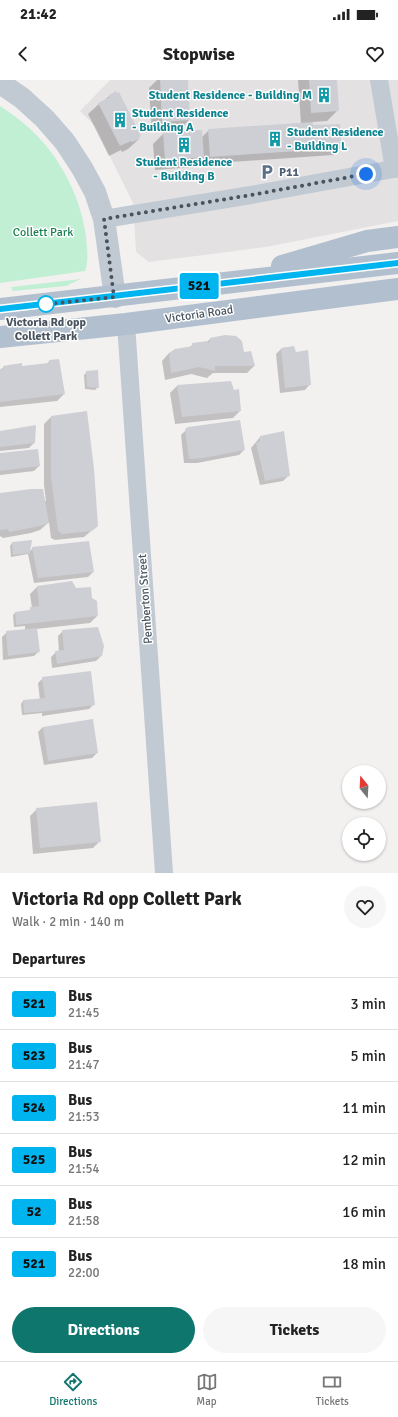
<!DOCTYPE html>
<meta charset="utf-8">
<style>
:root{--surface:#fff;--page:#f6f6f6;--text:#222;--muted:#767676;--line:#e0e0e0;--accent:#0f766e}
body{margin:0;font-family:Signika,sans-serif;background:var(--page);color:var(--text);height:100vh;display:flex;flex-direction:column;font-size:15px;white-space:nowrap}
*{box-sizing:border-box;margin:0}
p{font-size:13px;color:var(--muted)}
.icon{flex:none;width:22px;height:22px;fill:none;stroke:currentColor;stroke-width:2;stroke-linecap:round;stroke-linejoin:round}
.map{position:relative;height:793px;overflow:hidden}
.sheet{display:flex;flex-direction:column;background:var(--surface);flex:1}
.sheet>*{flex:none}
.badge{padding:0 8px;border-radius:3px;font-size:14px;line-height:26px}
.needle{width:26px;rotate:342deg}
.controls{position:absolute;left:342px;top:685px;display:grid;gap:8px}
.controls a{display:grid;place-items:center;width:44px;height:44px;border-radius:50%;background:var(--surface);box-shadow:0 1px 3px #0004;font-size:20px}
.you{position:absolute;width:20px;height:20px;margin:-10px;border:3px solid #fff;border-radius:50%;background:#1a73e8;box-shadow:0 0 0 6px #1a73e833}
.map>.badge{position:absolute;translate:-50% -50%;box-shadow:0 0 0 2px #fff}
h2{padding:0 12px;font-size:15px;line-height:36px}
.round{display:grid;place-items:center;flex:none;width:42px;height:42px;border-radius:21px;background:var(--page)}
.overview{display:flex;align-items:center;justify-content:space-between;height:68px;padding:0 12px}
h1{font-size:19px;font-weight:800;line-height:30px}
.button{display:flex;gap:8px;margin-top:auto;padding:8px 12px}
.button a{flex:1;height:46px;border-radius:24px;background:var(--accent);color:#fff;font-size:16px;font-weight:800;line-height:46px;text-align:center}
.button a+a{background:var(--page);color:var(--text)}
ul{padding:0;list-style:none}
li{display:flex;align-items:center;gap:12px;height:52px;padding:0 12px;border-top:1px solid var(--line)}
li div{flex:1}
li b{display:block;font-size:15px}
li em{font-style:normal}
li .badge{min-width:44px;font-weight:700;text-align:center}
.status{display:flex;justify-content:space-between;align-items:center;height:28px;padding:0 20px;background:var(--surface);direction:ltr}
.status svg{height:11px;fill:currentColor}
header{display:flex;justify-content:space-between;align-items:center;height:52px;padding:0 12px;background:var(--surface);font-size:18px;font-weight:800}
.menu{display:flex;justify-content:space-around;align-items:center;height:56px;border-top:1px solid var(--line);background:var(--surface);font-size:11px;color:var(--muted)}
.menu a{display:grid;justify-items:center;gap:2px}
.menu .current{color:var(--accent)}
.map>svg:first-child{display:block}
</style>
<div class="status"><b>21:42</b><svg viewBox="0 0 49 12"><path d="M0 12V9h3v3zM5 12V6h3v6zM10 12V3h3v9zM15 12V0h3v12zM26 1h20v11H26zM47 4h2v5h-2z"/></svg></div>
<header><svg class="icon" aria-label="back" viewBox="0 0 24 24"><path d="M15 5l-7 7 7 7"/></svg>Stopwise<svg class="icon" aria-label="heart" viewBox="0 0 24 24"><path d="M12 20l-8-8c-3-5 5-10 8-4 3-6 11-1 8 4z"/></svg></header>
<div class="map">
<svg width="398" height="793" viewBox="0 0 398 793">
<rect width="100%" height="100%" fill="#f3f0f0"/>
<path fill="#e4e1e2" d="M110,0h288v141l-132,26 -117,15 -13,-10 -3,-49 -38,-77 -15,-15z"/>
<g fill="#c0efd4">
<path d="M0,26c15,10 30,21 42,35 23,26 40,62 44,96 1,12 3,23 -1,34l-85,12z"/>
<path d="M81,199l-15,7 -53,5 -2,-4z"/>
</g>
<g fill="#0003">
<path d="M157,0h30l2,40 -12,12 25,5 7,-7 92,-6 -3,-44h38l2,30 -11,11 -15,1v5l28,21 -7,7 -130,9v-7l-11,10 -37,3 -2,-26 13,-13 -14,1 -3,-44z"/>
<path d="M109,16l30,43 -11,10 -6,3 -1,-2 -12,6 -21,-42 11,-10 5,-3z"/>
<path d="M210,259l33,14 11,13 -7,7h-34l-6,5 -16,-4 -26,6 -3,-19 7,-8 21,-6 3,-3 14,-2z"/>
<path d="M281,269l29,35 -5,6 -25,3 -4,-39z"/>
<path d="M50,281l14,33 -7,7 -57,6v-37l4,-3h18l24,-3z"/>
<path d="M87,292l11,15 -3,3 -10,-1 -1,-14z"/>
<path d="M177,306l56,6 7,19 -7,7 -58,6 -5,-31z"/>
<path d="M52,336l45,110 -13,11 -29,3 -4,-2 -2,-16 -9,8 -9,3 -28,5 -3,-2v-43l46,8 -2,-16v-61z"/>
<path d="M186,350l58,20 -5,5 -42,8h-13l-3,-28z"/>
<path d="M0,352l34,11 -5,5 -29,3z"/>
<path d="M261,356l27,40 -5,5 -23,4 -9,-37z"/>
<path d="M0,374l39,12 -5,5 -34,4z"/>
<path d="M12,463l18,8 3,-3 60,24 -5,5 -54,6 -6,-29 -17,3 -1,-11z"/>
<path d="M37,507l38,2 16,10 6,17 -7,7 -54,6 3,22 -5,5 -31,4 -1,-23 5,-5 18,-2v-4l-11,1 -1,-12 2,-2 12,-1 5,-4 -2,-14z"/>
<path d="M63,551l38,25 -5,5 -44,7 -1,-11 5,-5h3l-1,-16z"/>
<path d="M43,598l51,26 -5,5 -47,7v-3l-20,2 -1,-11 2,-3 17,-1 -2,-17z"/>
<path d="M43,647l54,26 -5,5 -48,7 -6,-33z"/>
<path d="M37,729l63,32 -7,7 -60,6 -3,-38z"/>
</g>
<g fill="#cdcfd5">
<path d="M160,0h28l2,40 -28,2z"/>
<path d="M309,0h28l2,31 -28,2z"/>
<path d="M116,11l1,2 2,-1 22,44 -2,1 1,2 -8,3 -1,-1 -11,5 -22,-43 12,-6 -1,-2z"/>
<path d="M313,42v3l27,-1 1,24 -131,9 -2,-28z"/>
<path d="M202,50l2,27 -39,3 -2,-28z"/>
<path d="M225,255l11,1 6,5 2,11 7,-1 4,15h-40v5l-16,-4 -28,6 -2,-20 6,-4 18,-3 -1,-3 16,-2 -1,2 3,-1v-4z"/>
<path d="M294,266l2,6 12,-2 3,35 -26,3 -4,-40z"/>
<path d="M59,279l6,35 -65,8v-33l4,-1 -1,-2 19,-3v3l27,-3v-3z"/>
<path d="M98,290l1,18 -12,-1 -1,-16z"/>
<path d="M231,301l3,9 5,-1 2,22 -59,6 -5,-32z"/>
<path d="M87,331l7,58 4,57 -6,5 -30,3 -4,-3 -7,-54v-61z"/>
<path d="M240,340l5,30 -42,8 -14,1 -4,-30 3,-2z"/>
<path d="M36,345l-1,18 -35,4v-16z"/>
<path d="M284,351l6,45 -25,5 -9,-38 4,-2v-5z"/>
<path d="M38,369l2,17 -40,5v-18z"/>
<path d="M31,409h12l6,34 -10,3 -29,6 -3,-3 -7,1v-37z"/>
<path d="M32,460l-2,13 -17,2 -1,-13z"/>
<path d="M89,461l5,31 -56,6 -6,-31z"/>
<path d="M72,501l4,7 15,-1 1,11 5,3 1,15 -82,9 -1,-13 15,-2v-3l9,-1 -2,-20z"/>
<path d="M98,547l6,19 -2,10 -45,8 -2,-13 9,-1 -2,-20z"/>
<path d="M37,548l3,24 -32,4 -2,-25z"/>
<path d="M91,591l4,34 -48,6 -23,2 -1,-13 22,-2 -3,-21z"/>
<path d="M93,639l5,34 -50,8 -5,-34z"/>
<path d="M97,722l4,40 -61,6 -4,-40z"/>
</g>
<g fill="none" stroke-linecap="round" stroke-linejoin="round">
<g stroke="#c1cad2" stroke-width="18">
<path d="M379,0l15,89"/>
<path d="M104,139l147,-24 147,-27"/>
<path d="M126,244l38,549"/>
</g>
<path stroke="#c1cad2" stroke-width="22" d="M0,3l22,15 23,21 20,23 17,26 13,24 9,27 11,78"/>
<g stroke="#b1bfce" stroke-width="22">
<path d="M282,186l85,-25 31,-4"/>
<path d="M0,229l398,-46"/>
<path d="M0,257l126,-13 272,-35"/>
</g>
</g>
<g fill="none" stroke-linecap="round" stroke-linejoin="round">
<defs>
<path id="line" d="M0,229l398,-46"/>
</defs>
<use href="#line" stroke="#fff" stroke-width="9"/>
<use href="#line" stroke="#00b5ef" stroke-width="6"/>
<path stroke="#48535e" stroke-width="4" stroke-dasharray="0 7.2" d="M46,224l-6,1 74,-8 -10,-78 147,-24 115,-21"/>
</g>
<defs>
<symbol id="building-bare" viewBox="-9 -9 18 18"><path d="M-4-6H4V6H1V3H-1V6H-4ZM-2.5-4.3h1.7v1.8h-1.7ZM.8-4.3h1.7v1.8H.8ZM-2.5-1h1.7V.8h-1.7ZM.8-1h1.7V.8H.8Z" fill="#0f9aa8" stroke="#fff" stroke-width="2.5" paint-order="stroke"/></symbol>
<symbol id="parking-bare" viewBox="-9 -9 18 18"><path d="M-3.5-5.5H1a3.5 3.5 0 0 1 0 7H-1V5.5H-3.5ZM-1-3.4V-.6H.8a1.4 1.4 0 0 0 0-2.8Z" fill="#5c6f8a" stroke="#fff" stroke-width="2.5" paint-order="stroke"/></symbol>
</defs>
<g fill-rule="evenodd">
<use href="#building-bare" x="313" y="4" width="22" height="22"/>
<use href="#building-bare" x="109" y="29" width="22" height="22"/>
<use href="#building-bare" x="264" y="48" width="22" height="22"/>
<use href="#building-bare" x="173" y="54" width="22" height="22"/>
<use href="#parking-bare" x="256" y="81" width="22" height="22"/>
</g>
<circle fill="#fff" stroke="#00b5ef" stroke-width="2" cx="46" cy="224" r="8"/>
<g text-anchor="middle" stroke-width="3" stroke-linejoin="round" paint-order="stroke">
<g font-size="12" font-weight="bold" fill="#0d838f" stroke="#fff" text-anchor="start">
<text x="312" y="19" text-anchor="end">Student Residence - Building M</text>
<text x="132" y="37">Student Residence<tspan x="132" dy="14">- Building A</tspan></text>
<text x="287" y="56">Student Residence<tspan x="287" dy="14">- Building L</tspan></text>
<text x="184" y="86" text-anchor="middle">Student Residence<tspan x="184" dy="14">- Building B</tspan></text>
</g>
<g font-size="12" font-weight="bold" fill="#4e5e75" stroke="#fff" text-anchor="start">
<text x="279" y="96">P11</text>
</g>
<g font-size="12" fill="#197f50" stroke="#fff">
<text x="43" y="156">Collett Park</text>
</g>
<g font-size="12" fill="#48535e" stroke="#fff">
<text transform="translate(199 234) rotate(-8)" y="4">Victoria Road</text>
<text transform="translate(145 519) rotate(-94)" y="4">Pemberton Street</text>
</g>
<g font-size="12" font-weight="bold" fill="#48535e" stroke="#fff">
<text x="46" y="246">Victoria Rd opp<tspan x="46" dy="14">Collett Park</tspan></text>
</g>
</g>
</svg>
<div class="controls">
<a><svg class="needle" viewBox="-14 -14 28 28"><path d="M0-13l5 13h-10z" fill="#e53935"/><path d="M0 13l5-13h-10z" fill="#767676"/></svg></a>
<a><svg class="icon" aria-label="locate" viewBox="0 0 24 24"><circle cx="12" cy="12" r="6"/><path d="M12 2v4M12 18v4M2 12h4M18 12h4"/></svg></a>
</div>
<div class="you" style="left:366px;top:94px"></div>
<b class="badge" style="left:199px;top:206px;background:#00b5ef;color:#111">521</b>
</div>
<section class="sheet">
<div class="overview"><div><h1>Victoria Rd opp Collett Park</h1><p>Walk · 2 min · 140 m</p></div><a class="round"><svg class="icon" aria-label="heart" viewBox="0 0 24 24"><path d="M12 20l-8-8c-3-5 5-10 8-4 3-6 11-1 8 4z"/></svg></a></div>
<h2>Departures</h2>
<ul>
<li><span class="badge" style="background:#00b5ef;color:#111">521</span><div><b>Bus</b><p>21:45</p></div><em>3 min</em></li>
<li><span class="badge" style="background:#00b5ef;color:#111">523</span><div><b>Bus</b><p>21:47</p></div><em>5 min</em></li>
<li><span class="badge" style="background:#00b5ef;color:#111">524</span><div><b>Bus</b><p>21:53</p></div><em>11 min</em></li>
<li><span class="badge" style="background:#00b5ef;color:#111">525</span><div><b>Bus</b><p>21:54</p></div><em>12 min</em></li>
<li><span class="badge" style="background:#00b5ef;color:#111">52</span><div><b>Bus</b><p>21:58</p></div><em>16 min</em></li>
<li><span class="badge" style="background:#00b5ef;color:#111">521</span><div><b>Bus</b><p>22:00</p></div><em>18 min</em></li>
</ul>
<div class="button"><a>Directions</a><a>Tickets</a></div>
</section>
<nav class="menu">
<a class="current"><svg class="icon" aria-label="directions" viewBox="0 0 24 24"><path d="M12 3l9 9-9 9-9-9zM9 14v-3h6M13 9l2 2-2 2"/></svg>Directions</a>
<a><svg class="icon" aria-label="map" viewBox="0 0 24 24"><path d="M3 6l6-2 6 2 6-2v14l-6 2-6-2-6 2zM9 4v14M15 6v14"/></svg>Map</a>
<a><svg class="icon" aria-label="tickets" viewBox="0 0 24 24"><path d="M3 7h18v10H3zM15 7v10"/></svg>Tickets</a>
</nav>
